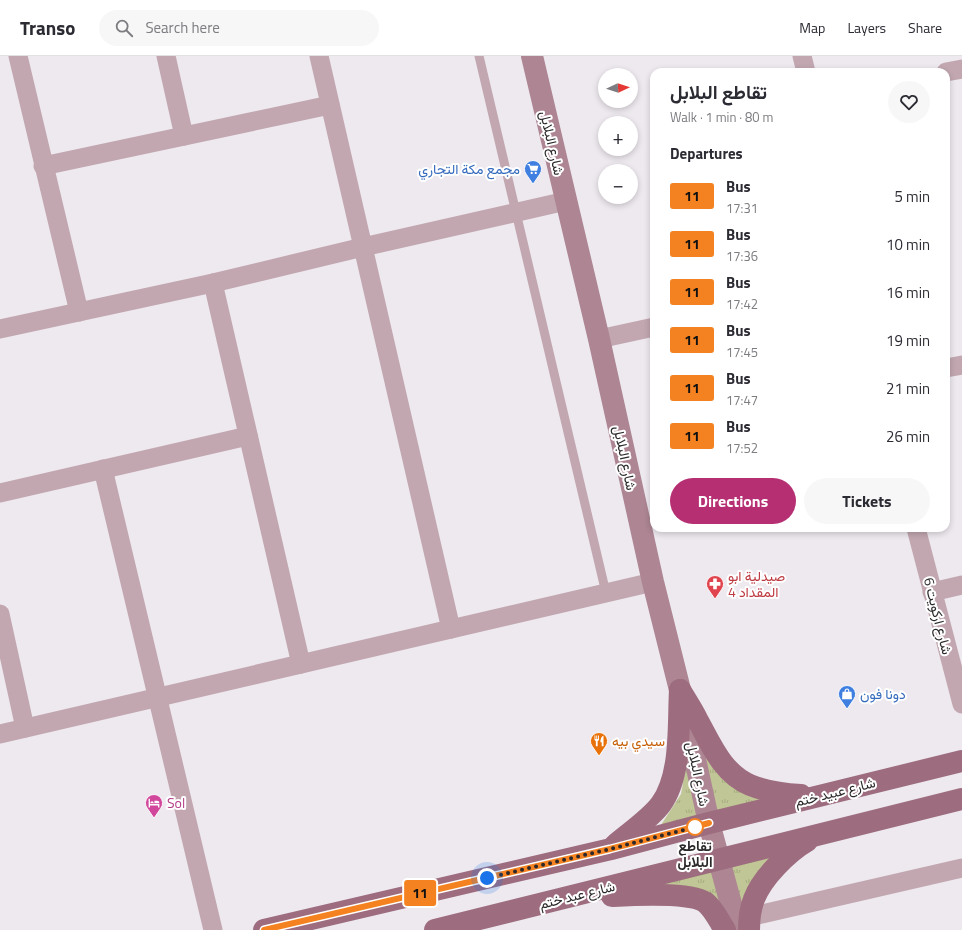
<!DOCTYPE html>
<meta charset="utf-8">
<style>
:root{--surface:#fff;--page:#f7f7f7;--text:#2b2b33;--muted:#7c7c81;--line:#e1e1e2;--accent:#b62f72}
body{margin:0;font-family:"Titillium Web",Vazirmatn,sans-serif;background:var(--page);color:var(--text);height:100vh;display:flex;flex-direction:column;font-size:15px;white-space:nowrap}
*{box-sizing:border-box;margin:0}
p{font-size:13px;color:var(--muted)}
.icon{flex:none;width:22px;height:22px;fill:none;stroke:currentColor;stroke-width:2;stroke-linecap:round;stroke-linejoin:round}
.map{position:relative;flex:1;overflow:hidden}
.drawer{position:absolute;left:650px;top:12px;width:300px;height:464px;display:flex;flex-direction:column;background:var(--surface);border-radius:12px;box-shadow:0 2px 6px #0003}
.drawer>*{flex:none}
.badge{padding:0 8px;border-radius:3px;font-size:14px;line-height:26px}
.needle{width:26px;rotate:86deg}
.controls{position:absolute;left:598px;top:12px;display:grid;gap:8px}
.controls a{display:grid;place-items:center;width:40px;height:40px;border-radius:50%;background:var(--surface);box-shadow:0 2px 6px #0003;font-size:20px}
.you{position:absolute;width:20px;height:20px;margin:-10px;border:3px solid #fff;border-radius:50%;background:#1a73e8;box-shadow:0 0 0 6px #1a73e833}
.map>.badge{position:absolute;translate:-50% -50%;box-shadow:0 0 0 2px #fff}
h2{padding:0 20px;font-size:15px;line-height:36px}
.round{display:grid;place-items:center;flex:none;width:42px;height:42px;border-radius:21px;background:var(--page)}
.summary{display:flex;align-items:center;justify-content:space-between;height:68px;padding:0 20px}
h1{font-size:19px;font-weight:700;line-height:30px}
.primary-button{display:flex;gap:8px;margin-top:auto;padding:8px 20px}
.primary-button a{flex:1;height:46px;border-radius:24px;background:var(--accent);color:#fff;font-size:16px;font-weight:700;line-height:46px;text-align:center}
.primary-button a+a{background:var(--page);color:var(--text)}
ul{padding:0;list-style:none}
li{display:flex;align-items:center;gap:12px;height:48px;padding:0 20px}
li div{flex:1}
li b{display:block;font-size:15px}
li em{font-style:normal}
li .badge{min-width:44px;font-weight:700;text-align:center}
header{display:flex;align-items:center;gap:24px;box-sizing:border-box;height:56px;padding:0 20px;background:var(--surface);border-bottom:1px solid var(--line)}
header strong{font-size:19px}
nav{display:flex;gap:22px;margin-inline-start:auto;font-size:14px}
.search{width:280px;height:36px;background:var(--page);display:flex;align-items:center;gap:10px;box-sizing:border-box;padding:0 14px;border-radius:22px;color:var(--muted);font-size:15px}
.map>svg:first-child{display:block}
</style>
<header>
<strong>Transo</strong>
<div class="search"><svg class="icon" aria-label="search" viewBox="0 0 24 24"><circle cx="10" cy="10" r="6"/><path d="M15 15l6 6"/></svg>Search here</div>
<nav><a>Map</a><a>Layers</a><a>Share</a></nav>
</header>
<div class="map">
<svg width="962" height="874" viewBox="0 0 962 874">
<defs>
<pattern id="grass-tufts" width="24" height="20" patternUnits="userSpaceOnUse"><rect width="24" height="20" fill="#c1c696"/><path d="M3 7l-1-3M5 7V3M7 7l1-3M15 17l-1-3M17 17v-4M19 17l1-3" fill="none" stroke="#a6aa81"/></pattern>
</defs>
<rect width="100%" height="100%" fill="#eee9ef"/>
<g fill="url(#grass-tufts)">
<path d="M685,675l18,85 -44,12 22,-34 2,-11z"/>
<path d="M692,675l72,71 -51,11z"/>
<path d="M786,794l-46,72 -15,-59z"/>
<path d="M714,810l18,60 -78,-45z"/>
</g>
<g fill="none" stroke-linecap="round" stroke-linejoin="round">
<path stroke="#c2a7b0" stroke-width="9" d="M479,0l127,537"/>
<g stroke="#c2a7b0" stroke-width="19">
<path d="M18,0l61,256"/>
<path d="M166,0l18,80"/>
<path d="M319,0l132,573"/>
<path d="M802,0l4,16"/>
<path d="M946,16l16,-3"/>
<path d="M43,110l287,-61"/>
<path d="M213,227l88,381"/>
<path d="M0,273l213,-46 150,-36 203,-46"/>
<path d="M599,283l55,-12"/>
<path d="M946,312l16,-3"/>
<path d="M103,413l110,461"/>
<path d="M0,437l248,-57"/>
<path d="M916,472l46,176"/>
<path d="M932,536l30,-7"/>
<path d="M0,558l25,114"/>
<path d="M0,678l653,-152"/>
<path d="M749,861l213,-49"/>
</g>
<path stroke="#ad8593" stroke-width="22" d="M532,0l67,283 54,243 27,108 29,133 29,107"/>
<g stroke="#9d6d7f" stroke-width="22">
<path d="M680,634c6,10 12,19 17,29 14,25 25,54 53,66 17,7 34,9 51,10"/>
<path d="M615,789c14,-12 36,-27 46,-41 21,-29 17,-79 19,-114"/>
<path d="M612,840c20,-1 77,-4 93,6 9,7 14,19 20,28"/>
<path d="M264,874l347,-81 98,-26 253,-62"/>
<path d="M435,874l527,-131"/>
<path d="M749,874c0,-11 1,-21 5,-31 8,-21 34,-47 53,-58"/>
</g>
</g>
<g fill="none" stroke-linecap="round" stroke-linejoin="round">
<defs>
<path id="line" d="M264,874l346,-81 99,-26"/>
</defs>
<use href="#line" stroke="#fff" stroke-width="9"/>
<use href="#line" stroke="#f58220" stroke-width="6"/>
<path stroke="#2b292b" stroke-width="4" stroke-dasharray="0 7.2" d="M487,822l123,-29 85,-22"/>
</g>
<defs>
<symbol id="supermarket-pin" viewBox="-11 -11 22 30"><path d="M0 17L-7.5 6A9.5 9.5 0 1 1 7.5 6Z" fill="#3f7fe0" stroke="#fff"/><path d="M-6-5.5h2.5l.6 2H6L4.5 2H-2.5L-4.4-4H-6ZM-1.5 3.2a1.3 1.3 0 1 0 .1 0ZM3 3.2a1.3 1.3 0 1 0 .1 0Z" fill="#fff"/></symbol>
<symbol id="pharmacy-pin" viewBox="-11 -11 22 30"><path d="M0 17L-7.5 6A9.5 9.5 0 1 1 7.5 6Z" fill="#e0444e" stroke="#fff"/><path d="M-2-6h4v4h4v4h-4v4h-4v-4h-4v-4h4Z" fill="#fff"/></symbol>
<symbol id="shop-pin" viewBox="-11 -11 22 30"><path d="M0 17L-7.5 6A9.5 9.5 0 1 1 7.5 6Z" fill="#3f7fe0" stroke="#fff"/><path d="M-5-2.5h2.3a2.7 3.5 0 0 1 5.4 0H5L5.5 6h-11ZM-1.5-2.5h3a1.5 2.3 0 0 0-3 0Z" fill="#fff"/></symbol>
<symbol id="restaurant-pin" viewBox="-11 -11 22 30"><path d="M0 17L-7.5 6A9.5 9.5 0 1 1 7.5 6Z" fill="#e8710a" stroke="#fff"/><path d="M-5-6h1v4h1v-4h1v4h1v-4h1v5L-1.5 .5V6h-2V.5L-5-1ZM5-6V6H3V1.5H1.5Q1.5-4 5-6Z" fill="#fff"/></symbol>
<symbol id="hotel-pin" viewBox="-11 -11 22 30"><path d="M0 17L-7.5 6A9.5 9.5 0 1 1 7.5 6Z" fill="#d1479c" stroke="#fff"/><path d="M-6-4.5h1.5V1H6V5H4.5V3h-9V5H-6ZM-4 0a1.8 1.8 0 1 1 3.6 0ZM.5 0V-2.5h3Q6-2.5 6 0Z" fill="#fff"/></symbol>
</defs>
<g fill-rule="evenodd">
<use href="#supermarket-pin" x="523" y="103" width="20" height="27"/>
<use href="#pharmacy-pin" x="705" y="518" width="20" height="27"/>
<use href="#shop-pin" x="837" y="628" width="20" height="27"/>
<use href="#restaurant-pin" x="589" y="675" width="20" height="27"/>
<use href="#hotel-pin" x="144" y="737" width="20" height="27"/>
</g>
<circle fill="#fff" stroke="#f58220" stroke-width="2" cx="695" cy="771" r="8"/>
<g text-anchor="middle" stroke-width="4" stroke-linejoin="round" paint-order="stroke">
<g font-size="14" fill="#2b292b" stroke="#fff">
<text transform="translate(552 87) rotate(77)" y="5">شارع البلابل</text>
<text transform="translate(625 402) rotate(78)" y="5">شارع البلابل</text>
<text transform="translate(938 560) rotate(76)" y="5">شارع اركويت 6</text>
<text transform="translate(698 718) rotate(78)" y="5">شارع البلابل</text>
<text transform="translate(835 736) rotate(-14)" y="5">شارع عبيد ختم</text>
<text transform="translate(577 839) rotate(-14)" y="5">شارع عبد ختم</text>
</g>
<g font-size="14" fill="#366cbe" stroke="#fff" text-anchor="end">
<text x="520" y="118">مجمع مكة التجاري</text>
<text x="860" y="643" text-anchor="start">دونا فون</text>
</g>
<g font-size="14" fill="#be3a42" stroke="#fff" text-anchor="start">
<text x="728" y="525">صيدلية ابو<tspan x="728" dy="16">المقداد 4</tspan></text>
</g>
<g font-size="14" fill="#c56008" stroke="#fff" text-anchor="start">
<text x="612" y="690">سيدي بيه</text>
</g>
<g font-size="14" fill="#b23c85" stroke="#fff" text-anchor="start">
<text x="167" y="752">Sol</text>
</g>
<g font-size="14" font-weight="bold" fill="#2b292b" stroke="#fff">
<text x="695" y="795">تقاطع<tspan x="695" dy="16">البلابل</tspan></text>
</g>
</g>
</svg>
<div class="controls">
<a><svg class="needle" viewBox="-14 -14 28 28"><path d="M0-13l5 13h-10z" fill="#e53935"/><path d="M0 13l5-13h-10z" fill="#7c7c81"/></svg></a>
<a>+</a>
<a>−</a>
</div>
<div class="you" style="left:487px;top:822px"></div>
<b class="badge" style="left:420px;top:837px;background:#f58220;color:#111">11</b>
<section class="drawer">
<div class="summary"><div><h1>تقاطع البلابل</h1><p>Walk · 1 min · 80 m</p></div><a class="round"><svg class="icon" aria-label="heart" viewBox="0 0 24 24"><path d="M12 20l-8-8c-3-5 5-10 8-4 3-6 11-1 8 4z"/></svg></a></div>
<h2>Departures</h2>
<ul>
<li><span class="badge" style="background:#f58220;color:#111">11</span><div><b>Bus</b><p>17:31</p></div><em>5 min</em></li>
<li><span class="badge" style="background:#f58220;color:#111">11</span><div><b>Bus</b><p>17:36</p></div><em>10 min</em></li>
<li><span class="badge" style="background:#f58220;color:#111">11</span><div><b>Bus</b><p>17:42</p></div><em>16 min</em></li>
<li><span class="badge" style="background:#f58220;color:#111">11</span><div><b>Bus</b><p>17:45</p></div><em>19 min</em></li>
<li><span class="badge" style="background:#f58220;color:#111">11</span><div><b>Bus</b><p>17:47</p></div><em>21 min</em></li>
<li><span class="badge" style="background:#f58220;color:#111">11</span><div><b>Bus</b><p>17:52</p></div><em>26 min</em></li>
</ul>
<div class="primary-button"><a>Directions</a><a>Tickets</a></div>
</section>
</div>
